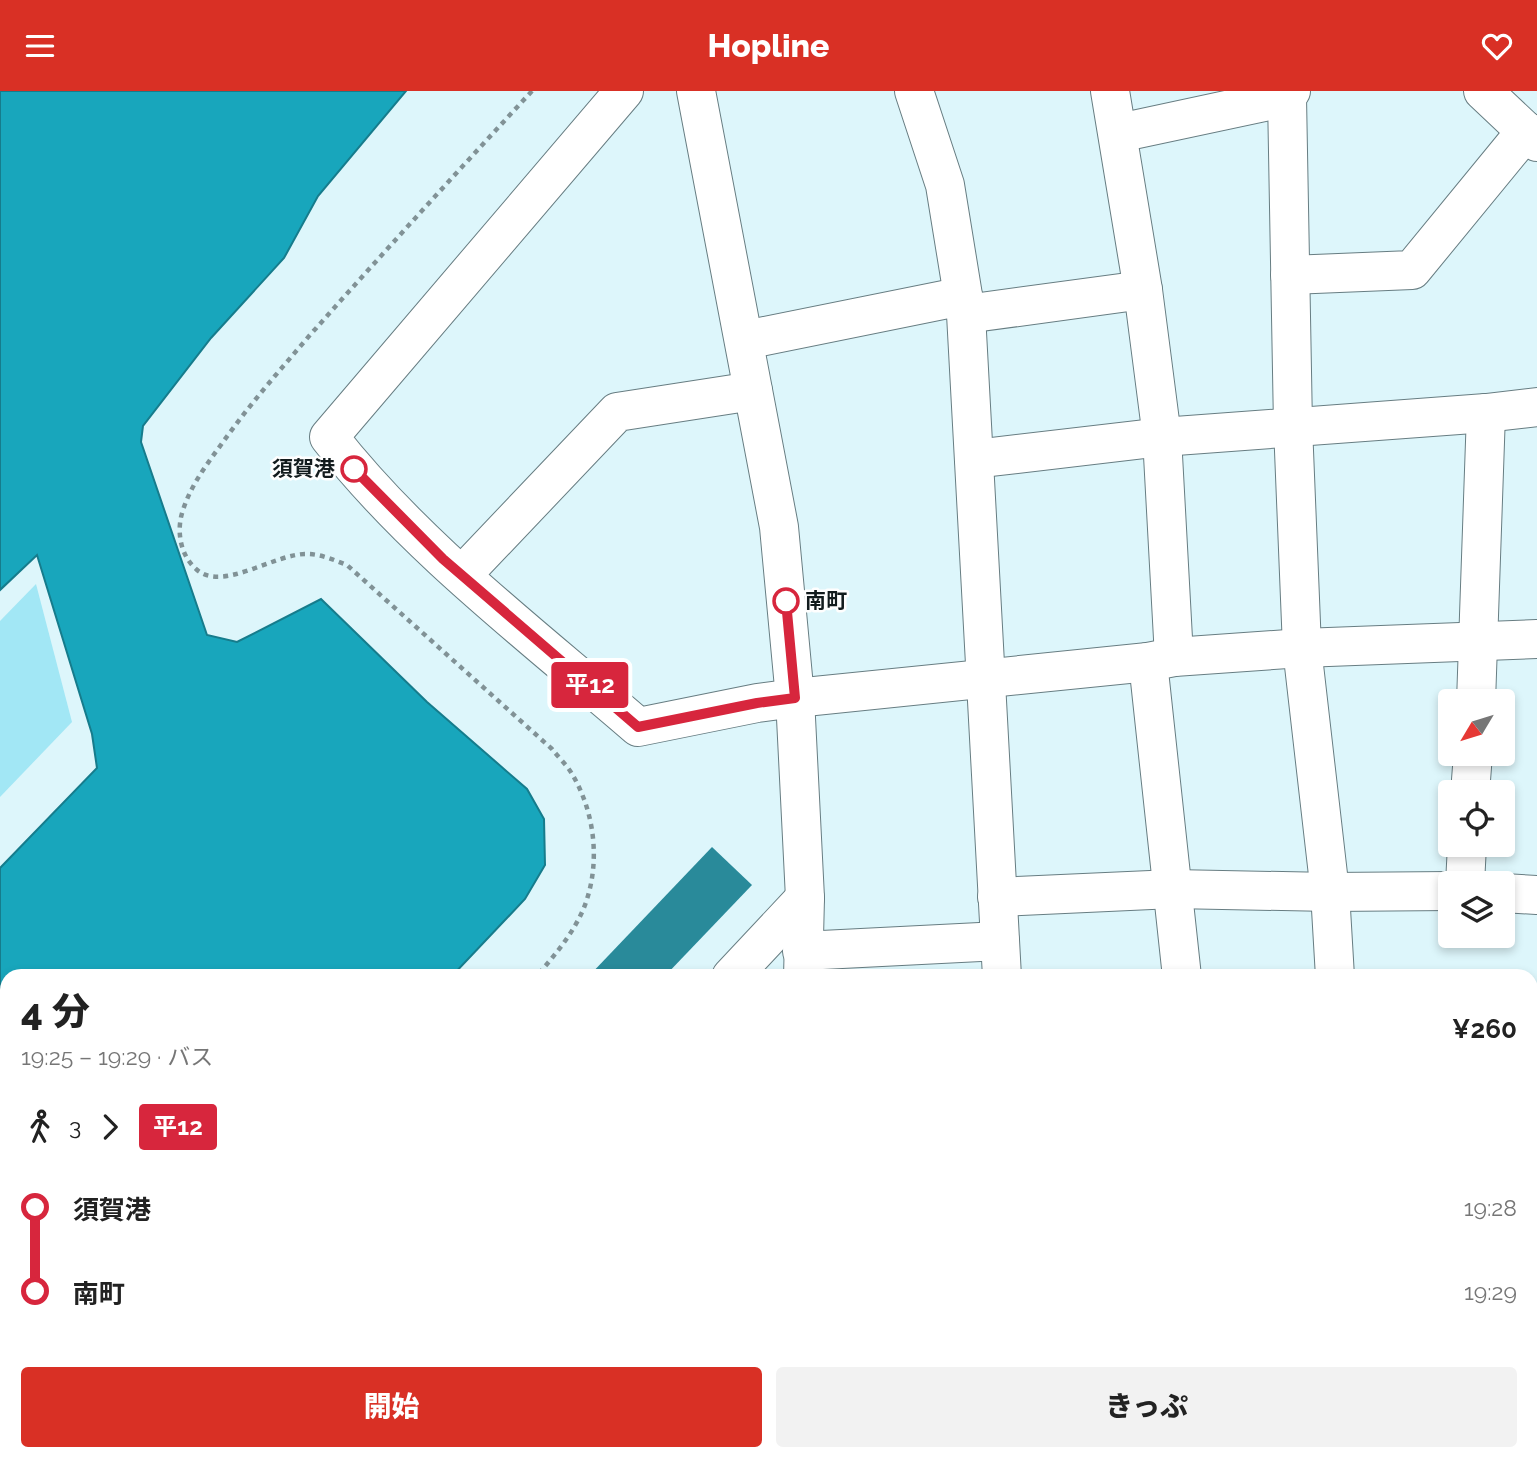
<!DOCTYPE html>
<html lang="ja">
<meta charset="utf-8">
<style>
:root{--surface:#fff;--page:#f2f2f2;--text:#222;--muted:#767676;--accent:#d93025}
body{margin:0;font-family:Raleway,"Noto Sans JP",sans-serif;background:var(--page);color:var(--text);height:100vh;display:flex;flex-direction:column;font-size:26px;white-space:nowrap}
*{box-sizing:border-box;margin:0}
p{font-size:23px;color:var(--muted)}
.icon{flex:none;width:38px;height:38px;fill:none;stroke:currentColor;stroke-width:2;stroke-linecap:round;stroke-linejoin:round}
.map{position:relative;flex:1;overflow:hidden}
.drawer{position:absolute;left:0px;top:878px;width:1538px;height:492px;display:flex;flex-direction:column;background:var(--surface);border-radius:21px 21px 0 0;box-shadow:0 4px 10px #0003}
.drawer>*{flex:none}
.badge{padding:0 14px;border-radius:5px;font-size:24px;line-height:46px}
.needle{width:46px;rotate:232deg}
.tools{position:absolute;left:1438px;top:598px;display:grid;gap:14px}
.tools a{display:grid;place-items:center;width:77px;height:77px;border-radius:7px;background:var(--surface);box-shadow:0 4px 10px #0003;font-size:35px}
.map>.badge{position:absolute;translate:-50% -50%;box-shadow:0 0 0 4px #fff}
.legs{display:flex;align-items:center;gap:10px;height:77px;padding:0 21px;font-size:23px}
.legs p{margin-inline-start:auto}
.overview{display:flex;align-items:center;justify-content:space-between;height:119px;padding:0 21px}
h1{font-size:38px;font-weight:800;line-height:52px}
.primary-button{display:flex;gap:14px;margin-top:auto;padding:14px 21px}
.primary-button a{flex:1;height:80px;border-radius:7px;background:var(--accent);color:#fff;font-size:28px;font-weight:800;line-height:80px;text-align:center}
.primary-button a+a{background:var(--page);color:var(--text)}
ul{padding:0 21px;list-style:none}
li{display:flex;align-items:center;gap:24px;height:84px;font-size:26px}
li i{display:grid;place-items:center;width:10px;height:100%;margin:0 9px;background:currentColor}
li i::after{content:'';width:18px;height:18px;margin:-9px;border:5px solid;border-radius:50%;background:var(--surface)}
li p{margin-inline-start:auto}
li:first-child i{background:linear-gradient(#0000 50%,currentColor 0)}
li:last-child i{background:linear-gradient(currentColor 50%,#0000 0)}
header{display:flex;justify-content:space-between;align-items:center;height:91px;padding:0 21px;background:var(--accent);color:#fff;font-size:32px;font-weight:800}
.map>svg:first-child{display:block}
</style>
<header><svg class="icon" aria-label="menu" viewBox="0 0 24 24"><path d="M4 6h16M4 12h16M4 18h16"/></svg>Hopline<svg class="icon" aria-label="heart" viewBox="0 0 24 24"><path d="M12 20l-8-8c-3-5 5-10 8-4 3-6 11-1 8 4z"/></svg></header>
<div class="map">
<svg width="1537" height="1369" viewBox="0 0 1537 1369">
<rect width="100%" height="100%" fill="#ddf6fb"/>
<path fill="#a2e7f5" d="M36,493l36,138 -72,75v-176z"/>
<path fill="#18a6bc" stroke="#167c8c" stroke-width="2" d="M0,0h406l-88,105 -34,62 -73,80 -68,88 -2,16 66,193 30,7 84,-43 106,103 100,87 17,30 1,46 -20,34 -73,77 -445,1v223l-7,-7v-325l97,-100 -5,-34 -55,-179 -37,35z"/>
<path fill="#298a9a" d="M712,756l40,38 -88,92h-76z"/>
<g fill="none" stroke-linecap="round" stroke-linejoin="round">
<defs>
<g id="minor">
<path d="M624,0l-295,346c86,110 204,199 309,290l119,-24 38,-5 353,-36 26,-5 128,-9 235,-9"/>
<path d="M696,0l83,436 16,171 10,200 -2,79"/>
<path d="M914,0l31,94 21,129 36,663"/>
<path d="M1110,0l33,199 19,147 12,220"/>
<path d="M1291,0l-4,6 6,329 9,222 28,244 5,85"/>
<path d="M1483,0l54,51"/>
<path d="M1119,42l168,-36"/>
<path d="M1290,184l122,-5 114,-139"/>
<path d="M966,223l177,-24"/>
<path d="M745,249l218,-44"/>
<path d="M974,368l188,-22 324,-24 51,-6"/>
<path d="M462,484l155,-163 136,-21"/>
<path d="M1148,571l34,315"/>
<path d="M1476,611l10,-289"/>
<path d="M1470,702l3,-39"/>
<path d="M1465,793l2,-39"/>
<path d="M1503,802l34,2"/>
<path d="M997,806l176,-8 157,3 121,-1"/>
<path d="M802,860l198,-10"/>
<path d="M731,886l74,-79"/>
<path d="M1531,966h6"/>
<path d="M1531,1111h6"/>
<path d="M1531,1253l6,1"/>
<path d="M1531,1328l6,5"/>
<path d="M810,1363l1,6"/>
<path d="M1026,1363l1,6"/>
<path d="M114,1369l18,-6"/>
<path d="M1190,1369v-6"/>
<path d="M1338,1369l1,-6"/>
</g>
<path id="major" d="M595,1363l1,6"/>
</defs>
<use href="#minor" stroke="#677d82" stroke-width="40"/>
<use href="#major" stroke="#677d82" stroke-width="40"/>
<g stroke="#819296" stroke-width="4.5" stroke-dasharray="5 5" stroke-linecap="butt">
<path d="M532,0c-75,81 -149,162 -222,244 -30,35 -60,69 -87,107 -16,22 -32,43 -40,68 -7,20 -3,45 13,59 26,24 79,-16 111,-15 14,0 27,6 40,11l205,184c6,8 15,16 20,25 24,40 29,93 11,136 -11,25 -29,46 -47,67"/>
<path d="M0,1185l7,7"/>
</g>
<use href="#minor" stroke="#fff" stroke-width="38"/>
<use href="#major" stroke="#fff" stroke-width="38"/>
</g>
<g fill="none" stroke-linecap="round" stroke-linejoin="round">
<defs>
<path id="line-1" d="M354,378l89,90 195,168 119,-24 38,-5 -9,-97"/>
</defs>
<use href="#line-1" stroke="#fff" stroke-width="16"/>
<use href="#line-1" stroke="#d7263d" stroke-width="10"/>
</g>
<g fill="#fff" stroke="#d7263d" stroke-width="3.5">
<circle cx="354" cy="378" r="12"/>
<circle cx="786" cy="510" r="12"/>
</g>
<g text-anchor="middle" stroke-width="5" stroke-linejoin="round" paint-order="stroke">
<g font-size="21" font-weight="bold" fill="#121b1d" stroke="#fefefe" text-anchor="end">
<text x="335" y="385">須賀港</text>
<text x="805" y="517" text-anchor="start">南町</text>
</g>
</g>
</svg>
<div class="tools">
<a><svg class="needle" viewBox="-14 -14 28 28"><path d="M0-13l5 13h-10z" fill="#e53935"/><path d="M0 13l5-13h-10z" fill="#767676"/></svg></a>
<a><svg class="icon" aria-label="locate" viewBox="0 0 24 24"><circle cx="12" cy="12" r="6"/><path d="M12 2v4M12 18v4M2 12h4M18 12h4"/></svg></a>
<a><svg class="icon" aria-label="layers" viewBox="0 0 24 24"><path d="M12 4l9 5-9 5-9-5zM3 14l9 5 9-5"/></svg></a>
</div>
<b class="badge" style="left:590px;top:594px;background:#d7263d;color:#fff">平12</b>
<section class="drawer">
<div class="overview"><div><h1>4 分</h1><p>19:25 – 19:29 · バス</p></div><b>¥260</b></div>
<div class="legs"><svg class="icon" aria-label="walk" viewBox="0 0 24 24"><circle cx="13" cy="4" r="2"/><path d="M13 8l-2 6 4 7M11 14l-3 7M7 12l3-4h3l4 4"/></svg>3<svg class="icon" aria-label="forward" viewBox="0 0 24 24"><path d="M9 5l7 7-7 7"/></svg><b class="badge" style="background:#d7263d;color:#fff">平12</b></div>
<ul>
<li><i style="color:#d7263d"></i><b>須賀港</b><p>19:28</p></li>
<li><i style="color:#d7263d"></i><b>南町</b><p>19:29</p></li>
</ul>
<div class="primary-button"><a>開始</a><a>きっぷ</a></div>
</section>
</div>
